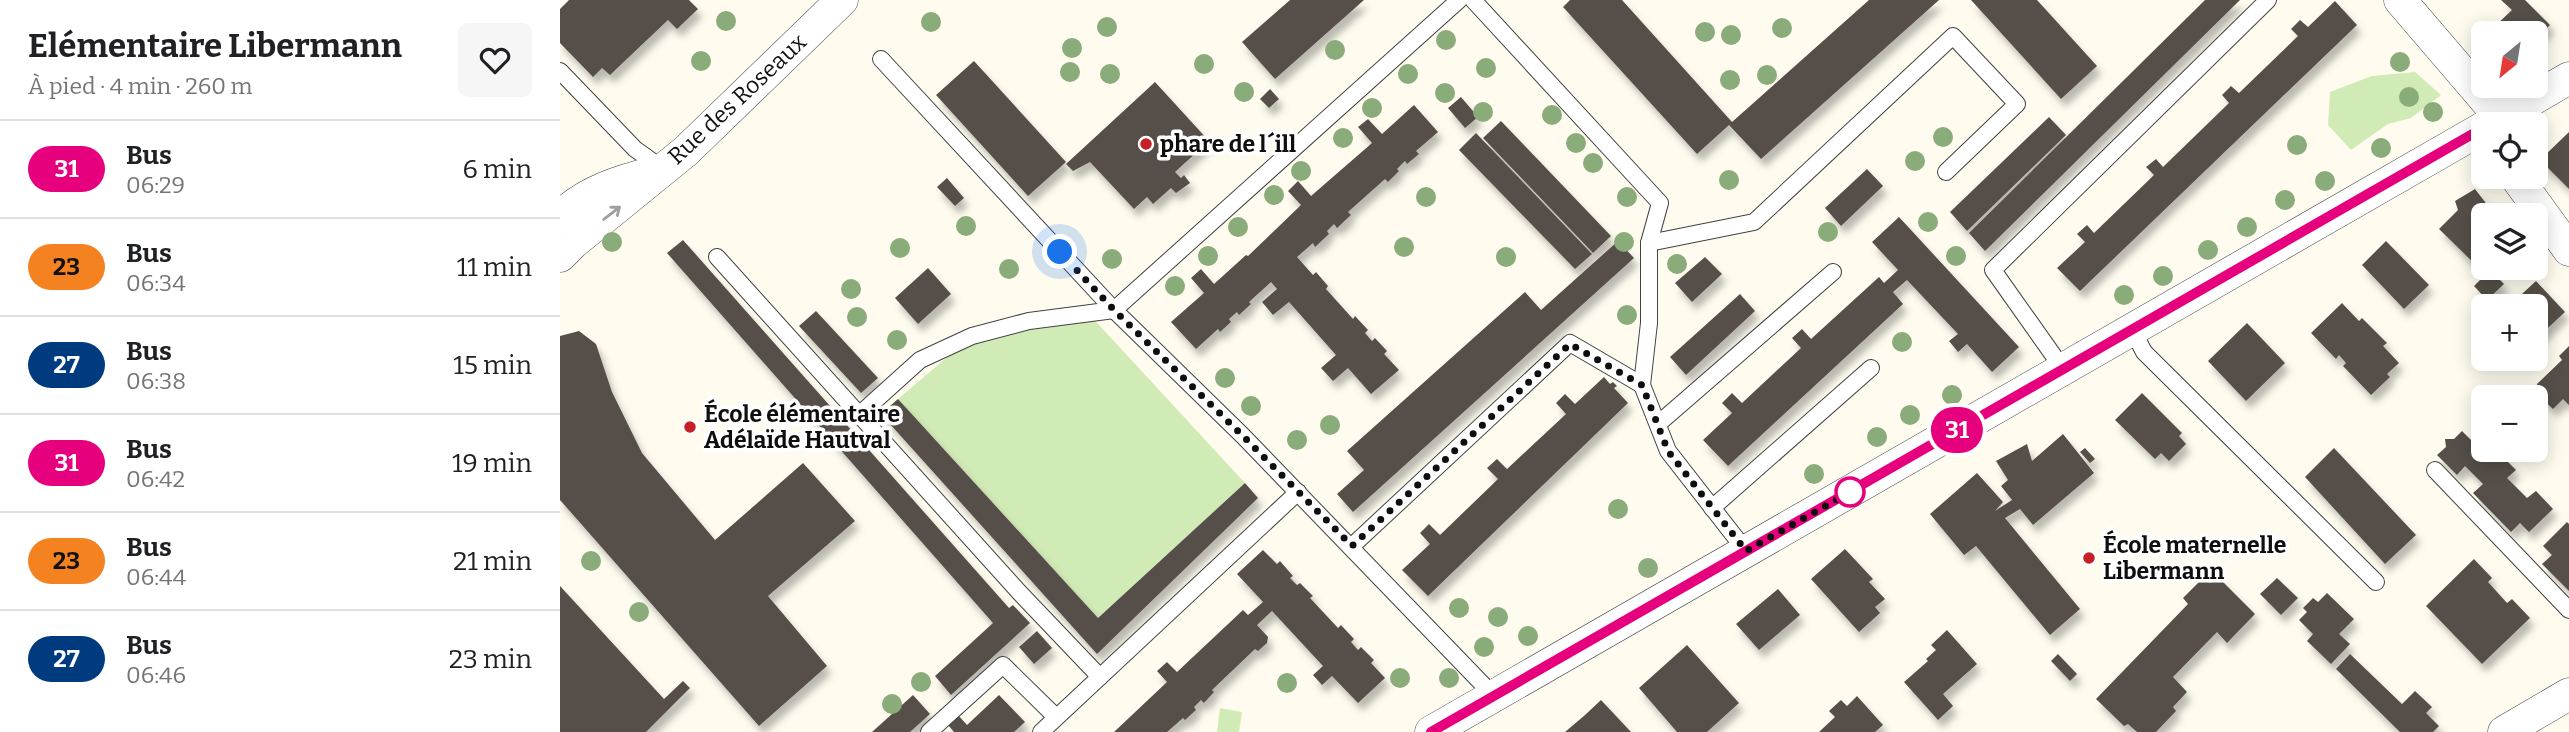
<!DOCTYPE html>
<html lang="fr">
<meta charset="utf-8">
<style>
:root{--surface:#fff;--page:#f6f6f6;--text:#202124;--muted:#757577;--line:#e0e0e0}
body{margin:0;font-family:Bitter,serif;background:var(--page);color:var(--text);height:100vh;display:flex;flex-direction:column;font-size:26px;white-space:nowrap}
*{box-sizing:border-box;margin:0}
p{font-size:23px;color:var(--muted)}
.icon{flex:none;width:38px;height:38px;fill:none;stroke:currentColor;stroke-width:2;stroke-linecap:round;stroke-linejoin:round}
.map{position:relative;flex:1;overflow:hidden}
.side{display:flex;flex-direction:column;background:var(--surface);width:560px}
.side>*{flex:none}
.badge{padding:0 14px;border-radius:23px;font-size:24px;line-height:46px}
.needle{width:46px;rotate:210deg}
.controls{position:absolute;left:1911px;top:21px;display:grid;gap:14px}
.controls a{display:grid;place-items:center;width:77px;height:77px;border-radius:10px;background:var(--surface);box-shadow:0 4px 18px #0003;font-size:35px}
.you{position:absolute;width:35px;height:35px;margin:-18px;border:5px solid #fff;border-radius:50%;background:#1a73e8;box-shadow:0 0 0 10px #1a73e833}
.map>.badge{position:absolute;translate:-50% -50%;box-shadow:0 0 0 4px #fff}
.round{display:grid;place-items:center;flex:none;width:74px;height:74px;border-radius:10px;background:var(--page)}
.head{display:flex;align-items:center;justify-content:space-between;height:119px;padding:0 28px}
h1{font-size:33px;font-weight:700;line-height:52px}
ul{padding:0;list-style:none}
li{display:flex;align-items:center;gap:21px;height:98px;padding:0 28px;border-top:2px solid var(--line)}
li div{flex:1}
li b{display:block;font-size:26px}
li em{font-style:normal}
li .badge{min-width:77px;font-weight:700;text-align:center}
main{display:flex;flex:1;min-height:0}
.map>svg:first-child{display:block}
</style>
<main>
<section class="side">
<div class="head"><div><h1>Elémentaire Libermann</h1><p>À pied · 4 min · 260 m</p></div><a class="round"><svg class="icon" aria-label="heart" viewBox="0 0 24 24"><path d="M12 20l-8-8c-3-5 5-10 8-4 3-6 11-1 8 4z"/></svg></a></div>
<ul>
<li><span class="badge" style="background:#e6007e;color:#fff">31</span><div><b>Bus</b><p>06:29</p></div><em>6 min</em></li>
<li><span class="badge" style="background:#f58220;color:#111">23</span><div><b>Bus</b><p>06:34</p></div><em>11 min</em></li>
<li><span class="badge" style="background:#003b80;color:#fff">27</span><div><b>Bus</b><p>06:38</p></div><em>15 min</em></li>
<li><span class="badge" style="background:#e6007e;color:#fff">31</span><div><b>Bus</b><p>06:42</p></div><em>19 min</em></li>
<li><span class="badge" style="background:#f58220;color:#111">23</span><div><b>Bus</b><p>06:44</p></div><em>21 min</em></li>
<li><span class="badge" style="background:#003b80;color:#fff">27</span><div><b>Bus</b><p>06:46</p></div><em>23 min</em></li>
</ul>
</section>
<div class="map">
<svg width="2009" height="732" viewBox="0 0 2009 732">
<defs>
<filter id="shadow"><feDropShadow dx="4.5" dy="8" stdDeviation="3.5" flood-color="#0004"/></filter>
</defs>
<rect width="100%" height="100%" fill="#fffcef"/>
<g fill="#d1ebb7">
<path d="M1855,72l26,23 -30,23 -23,6 -37,26 -23,-25 2,-33 42,-16z"/>
<path d="M528,313l157,170 -147,135 -200,-219 74,-63z"/>
<path d="M660,708l22,4 -3,20h-22z"/>
</g>
<g fill="#574f4a" filter="url(#shadow)">
<path d="M9,0h120l9,9 -21,20 -9,-9 -58,55 -8,-7 -9,9 -33,-34v-34z"/>
<path d="M730,0h74l-89,79 -33,-37z"/>
<path d="M1010,0h52l110,122 137,-122h70l-178,159 -32,-34 -32,29 -134,-147z"/>
<path d="M1411,0h66l60,66 -36,33z"/>
<path d="M1645,0h35l-255,251 -16,-18z"/>
<path d="M1941,0h24l25,25 -14,14v-6h-40l-4,-4 20,-19z"/>
<path d="M1775,1l22,24 -277,266 -23,-23 28,-26 -8,-8 10,-9 7,8 60,-58 -8,-8 10,-8 7,8 66,-64 -7,-8 9,-9 8,7 59,-57 -7,-7 9,-9 8,7z"/>
<path d="M414,61l92,101 -38,34 -92,-101z"/>
<path d="M595,82l54,59 -34,31 6,6 3,-3 6,8 -14,10 -5,-5 -18,16 -6,-7 -13,12 -44,-47 -17,9 -7,-7z"/>
<path d="M710,89l9,10 -10,9 -9,-9z"/>
<path d="M901,97l17,20 -13,11 -17,-20z"/>
<path d="M854,105l24,27 -22,19 3,3 -12,10 -2,-3 -8,8 2,2 -11,11 -3,-3 -37,33 3,3 -14,13 -3,-4 -7,7 2,3 -14,13 -2,-4 -16,14 16,18 3,-3 12,14 -2,3 27,30 2,-3 13,14 -3,3 7,8 3,-3 12,13 -3,3 15,16 -28,24 -23,-26 -15,13 -12,-13 15,-13 -47,-53 -16,13 -11,-13 15,-13 -6,-7 -22,20 2,2 -12,11 -2,-3 -8,7 2,3 -11,10 -2,-3 -22,20 -25,-27 33,-29 -13,-15 10,-9 13,15 32,-29 2,1 53,-51 -13,-14 10,-10 13,15 61,-53 -14,-16 10,-8 14,15z"/>
<path d="M1489,117l17,18 -99,96 -17,-19z"/>
<path d="M941,121l110,115 -18,17 -110,-115z"/>
<path d="M2009,132v57l-29,-29z"/>
<path d="M916,133l116,121 -17,15 -116,-119z"/>
<path d="M1307,169l16,17 -42,40 -16,-18z"/>
<path d="M387,178l17,20 -9,8 -18,-19z"/>
<path d="M1915,189l20,26h-12l-2,55 -42,-41 19,-19 -3,-9z"/>
<path d="M1339,217l120,130 -27,25 -25,-28 -9,8 -9,-11 9,-7 -51,-54 -14,12 10,12 -175,162 -25,-26 29,-27 -10,-10 10,-10 10,10 59,-55 -9,-10 10,-9 9,10 68,-62 5,6 14,-13 -26,-28z"/>
<path d="M123,240l326,368 4,-3 17,18 -79,72 -16,-19 58,-53 -326,-370z"/>
<path d="M1058,241l16,17 -281,254 -16,-18 27,-24 -17,-19 178,-159 16,18z"/>
<path d="M1826,241l43,44 -25,24 -42,-44z"/>
<path d="M1145,257l17,17 -30,28 -17,-19z"/>
<path d="M368,268l23,26 -33,30 -23,-26z"/>
<path d="M1930,270l14,14 -17,16 -13,-14z"/>
<path d="M1976,281l29,31 -29,27v-33h-27z"/>
<path d="M1180,294l15,17 -69,64 -16,-18z"/>
<path d="M1782,303l17,18 3,-3 25,25 -4,3 16,17 -12,11 3,3 -19,18 -28,-29 3,-3 -7,-8 -3,4 -25,-26z"/>
<path d="M256,311l62,67 -17,15 -62,-67z"/>
<path d="M1687,323l38,40 -39,38 -38,-40z"/>
<path d="M19,331l17,13 16,48 30,61 73,87 88,-77 52,58 -87,75 59,70 -68,60 -199,-226v-164z"/>
<path d="M2009,346v59l-6,-6 -10,10 -14,-13 -2,-12 25,-24 -3,-4z"/>
<path d="M1044,377l6,7 3,-2 4,4 -3,2 14,15 -200,193 -26,-26 28,-26 -10,-11 9,-9 11,11 58,-56 -11,-11 10,-9 10,10 59,-55 -10,-11 9,-9 10,10z"/>
<path d="M1582,393l40,40 -3,3 7,8 -17,17 -8,-8 -6,6 -40,-39z"/>
<path d="M338,399l200,219 147,-135 13,15 -161,156 -216,-240z"/>
<path d="M1902,431l10,10 9,-7 2,2v14h13l20,20 -9,8 20,20 9,-7 17,18 -24,23 -9,-9 -9,9 -38,-39 10,-9 -18,-18 -8,9 -20,-20 9,-8 -1,-8h9z"/>
<path d="M1503,434l31,39 -61,52 -13,-16 -15,9 75,91 -30,26 -74,-89 -12,9 -34,-41 47,-41 26,29 -8,9 17,-11 -11,-14 7,-6 -12,-19 31,-17 5,17z"/>
<path d="M1525,448l10,11 -5,4 -10,-11z"/>
<path d="M1774,448l82,87 -31,29 -80,-87z"/>
<path d="M2007,522l2,2v67l-27,-27 10,-9 -9,-9z"/>
<path d="M1285,549l28,30 -4,3 16,17 -10,8 5,6 -21,19 -48,-53z"/>
<path d="M703,550l14,14 3,-3 13,15 -3,2 7,7 3,-2 13,13 -3,2 28,30 3,-3 13,14 -3,3 7,8 3,-3 13,13 -3,3 14,15 -27,25 -26,-27 -10,9 -9,-10 10,-9 -51,-55 -15,14 11,12 -1,6 -9,8 -3,-2 -43,41 2,2 -10,11 -3,-3 -7,7 2,3 -11,10 -2,-2 -16,14h-53l53,-50 -10,-11 10,-9 10,10 66,-62 5,5 15,-13 -26,-28z"/>
<path d="M1914,559l18,19 -4,4 19,21 5,-4 18,19 -48,46 -56,-58z"/>
<path d="M1651,570l44,44 -28,29 -10,-11 -44,45 14,15 -14,15 3,4 -20,21h-19l-9,-8 -4,2 -28,-27 92,-95 -5,-6z"/>
<path d="M1717,578l21,20 -17,17 -21,-21z"/>
<path d="M0,586l104,113 19,-18 7,7 -44,44h-86z"/>
<path d="M1218,589l22,26 -41,35 -23,-26z"/>
<path d="M1767,593l27,26 -15,15 11,10 -19,20 -24,-23 6,-7 -14,-14 8,-8 -4,-4 10,-10 5,4z"/>
<path d="M1387,630l30,34 -34,30 10,12 -15,14 -34,-38 24,-21 -2,-2 10,-9 -5,-5z"/>
<path d="M477,631l15,17 -18,16 -15,-17z"/>
<path d="M1127,645l52,58 -32,29h-30l-38,-44z"/>
<path d="M1498,654l19,20 -7,7 -19,-20z"/>
<path d="M1790,654l52,50 13,-13 17,16 -6,6 13,13 -6,6h-33l-64,-63z"/>
<path d="M353,695l17,19 -20,18h-38z"/>
<path d="M439,695l26,27 -11,10h-60l-6,-7 10,-10 9,10z"/>
<path d="M1297,696l26,29 -8,7h-56l16,-15 -6,-6 12,-11 6,6z"/>
<path d="M1041,700l30,32h-66l20,-17z"/>
</g>
<g fill="none" stroke-linecap="round" stroke-linejoin="round">
<defs>
<g id="lane">
<path d="M913,0l187,203 -11,40v80l-7,62 26,66 78,100"/>
<path d="M321,59l233,251 129,126 251,260"/>
<path d="M0,71l75,78 28,20"/>
<path d="M1089,243l105,-21 199,-186 64,68 -71,68"/>
<path d="M157,257l302,335 81,85"/>
<path d="M1572,329l12,23 232,230"/>
<path d="M1503,369l-70,-99 275,-270"/>
<path d="M299,415l61,-55 52,-24 57,-15 85,-11 345,-310"/>
<path d="M1098,424l175,-152"/>
<path d="M1875,470l134,140"/>
<path d="M1152,508l159,-140"/>
<path d="M792,546l218,-203 72,42"/>
<path d="M369,732l74,-67 53,52"/>
<path d="M481,732l257,-240"/>
</g>
<g id="street">
<path d="M1840,0l101,118"/>
<path d="M1930,124l79,-46"/>
<path d="M1956,177l53,73"/>
<path d="M0,217c26,-26 60,-36 95,-45"/>
<path d="M0,256l13,-13 113,-92 156,-151"/>
<path d="M871,732l1052,-604"/>
<path d="M1944,732l65,-38"/>
</g>
</defs>
<use href="#lane" stroke="#414141" stroke-width="18"/>
<use href="#street" stroke="#414141" stroke-width="33"/>
<use href="#lane" stroke="#fff" stroke-width="16"/>
<use href="#street" stroke="#fff" stroke-width="32"/>
</g>
<g fill="#8aab7a">
<circle cx="166" cy="21" r="10"/>
<circle cx="371" cy="22" r="10"/>
<circle cx="547" cy="27" r="10"/>
<circle cx="1222" cy="28" r="10"/>
<circle cx="1145" cy="32" r="10"/>
<circle cx="1171" cy="35" r="10"/>
<circle cx="886" cy="40" r="10"/>
<circle cx="512" cy="48" r="10"/>
<circle cx="775" cy="50" r="10"/>
<circle cx="141" cy="61" r="10"/>
<circle cx="1840" cy="62" r="10"/>
<circle cx="644" cy="64" r="10"/>
<circle cx="926" cy="68" r="10"/>
<circle cx="510" cy="72" r="10"/>
<circle cx="550" cy="74" r="10"/>
<circle cx="848" cy="74" r="10"/>
<circle cx="1207" cy="75" r="10"/>
<circle cx="1170" cy="80" r="10"/>
<circle cx="684" cy="92" r="10"/>
<circle cx="885" cy="93" r="10"/>
<circle cx="1849" cy="97" r="10"/>
<circle cx="812" cy="108" r="10"/>
<circle cx="923" cy="112" r="10"/>
<circle cx="1873" cy="112" r="10"/>
<circle cx="992" cy="115" r="10"/>
<circle cx="1383" cy="137" r="10"/>
<circle cx="783" cy="138" r="10"/>
<circle cx="1016" cy="143" r="10"/>
<circle cx="1737" cy="145" r="10"/>
<circle cx="1821" cy="148" r="10"/>
<circle cx="1355" cy="161" r="10"/>
<circle cx="1033" cy="163" r="10"/>
<circle cx="741" cy="171" r="10"/>
<circle cx="1169" cy="180" r="10"/>
<circle cx="1765" cy="181" r="10"/>
<circle cx="714" cy="195" r="10"/>
<circle cx="866" cy="197" r="10"/>
<circle cx="1067" cy="197" r="10"/>
<circle cx="1725" cy="200" r="10"/>
<circle cx="1368" cy="222" r="10"/>
<circle cx="406" cy="226" r="10"/>
<circle cx="678" cy="227" r="10"/>
<circle cx="1687" cy="227" r="10"/>
<circle cx="1268" cy="232" r="10"/>
<circle cx="52" cy="242" r="10"/>
<circle cx="1064" cy="242" r="10"/>
<circle cx="844" cy="247" r="10"/>
<circle cx="340" cy="248" r="10"/>
<circle cx="1648" cy="250" r="10"/>
<circle cx="648" cy="256" r="10"/>
<circle cx="1396" cy="256" r="10"/>
<circle cx="946" cy="257" r="10"/>
<circle cx="552" cy="259" r="10"/>
<circle cx="1117" cy="264" r="10"/>
<circle cx="449" cy="269" r="10"/>
<circle cx="1603" cy="276" r="10"/>
<circle cx="615" cy="286" r="10"/>
<circle cx="291" cy="289" r="10"/>
<circle cx="1564" cy="295" r="10"/>
<circle cx="1067" cy="315" r="10"/>
<circle cx="297" cy="317" r="10"/>
<circle cx="337" cy="340" r="10"/>
<circle cx="1342" cy="342" r="10"/>
<circle cx="665" cy="378" r="10"/>
<circle cx="1392" cy="395" r="10"/>
<circle cx="691" cy="406" r="10"/>
<circle cx="1350" cy="415" r="10"/>
<circle cx="770" cy="425" r="10"/>
<circle cx="1317" cy="437" r="10"/>
<circle cx="737" cy="440" r="10"/>
<circle cx="1254" cy="474" r="10"/>
<circle cx="1058" cy="509" r="10"/>
<circle cx="31" cy="561" r="10"/>
<circle cx="1088" cy="568" r="10"/>
<circle cx="899" cy="608" r="10"/>
<circle cx="79" cy="612" r="10"/>
<circle cx="938" cy="617" r="10"/>
<circle cx="968" cy="636" r="10"/>
<circle cx="924" cy="647" r="10"/>
<circle cx="840" cy="678" r="10"/>
<circle cx="889" cy="678" r="10"/>
<circle cx="361" cy="682" r="10"/>
<circle cx="727" cy="683" r="10"/>
<circle cx="332" cy="704" r="10"/>
</g>
<defs><path id="oneway-shaft" d="M-6 0H5M1.5-3L5.5 0L1.5 3" fill="none" stroke-width="1.6" stroke-linecap="round" stroke-linejoin="round" transform="scale(1.75)"/></defs>
<use stroke="#9f9f9f" href="#oneway-shaft" transform="translate(52 213) rotate(-38)"/>
<g fill="none" stroke-linecap="round" stroke-linejoin="round">
<defs>
<path id="line" d="M871,732l1052,-604"/>
</defs>
<use href="#line" stroke="#fff" stroke-width="16"/>
<use href="#line" stroke="#e6007e" stroke-width="10"/>
<path stroke="#0e0e0e" stroke-width="7" stroke-dasharray="0 12.6" d="M500,252l54,58 129,126 109,110 218,-202 72,41 26,66 78,100 111,-63 -7,4"/>
</g>
<g fill="#c42025" stroke="#fff" stroke-width="2.5">
<circle cx="586" cy="144" r="7"/>
<circle cx="130" cy="427" r="7"/>
<circle cx="1529" cy="558" r="7"/>
</g>
<circle fill="#fff" stroke="#e6007e" stroke-width="3.5" cx="1290" cy="492" r="14"/>
<g text-anchor="middle" stroke-width="7" stroke-linejoin="round" paint-order="stroke">
<g font-size="23" fill="#0e0e0e" stroke="#fff">
<text transform="translate(177 99) rotate(-43)" y="8">Rue des Roseaux</text>
</g>
<g font-size="23" font-weight="bold" fill="#0e0e0e" stroke="#fff" text-anchor="start">
<text x="600" y="152">phare de l´ill</text>
<text x="144" y="422">École élémentaire<tspan x="144" dy="26">Adélaïde Hautval</tspan></text>
<text x="1543" y="553">École maternelle<tspan x="1543" dy="26">Libermann</tspan></text>
</g>
</g>
</svg>
<div class="controls">
<a><svg class="needle" viewBox="-14 -14 28 28"><path d="M0-13l5 13h-10z" fill="#e53935"/><path d="M0 13l5-13h-10z" fill="#757577"/></svg></a>
<a><svg class="icon" aria-label="locate" viewBox="0 0 24 24"><circle cx="12" cy="12" r="6"/><path d="M12 2v4M12 18v4M2 12h4M18 12h4"/></svg></a>
<a><svg class="icon" aria-label="layers" viewBox="0 0 24 24"><path d="M12 4l9 5-9 5-9-5zM3 14l9 5 9-5"/></svg></a>
<a>+</a>
<a>−</a>
</div>
<div class="you" style="left:500px;top:252px"></div>
<b class="badge" style="left:1397px;top:430px;background:#e6007e;color:#fff">31</b>
</div>
</main>
